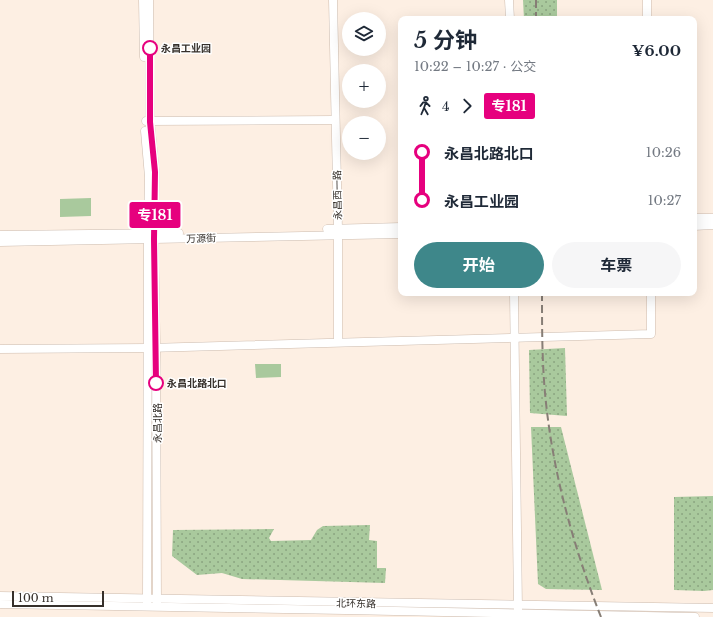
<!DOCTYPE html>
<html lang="zh">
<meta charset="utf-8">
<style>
:root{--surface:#fff;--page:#f6f6f7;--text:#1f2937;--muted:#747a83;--accent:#3e878a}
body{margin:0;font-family:"Libre Baskerville","Noto Sans SC",serif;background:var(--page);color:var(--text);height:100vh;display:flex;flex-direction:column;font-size:15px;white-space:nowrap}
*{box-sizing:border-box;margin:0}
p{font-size:13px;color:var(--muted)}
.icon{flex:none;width:22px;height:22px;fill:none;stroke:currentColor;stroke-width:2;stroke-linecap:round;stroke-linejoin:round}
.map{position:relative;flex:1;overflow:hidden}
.sheet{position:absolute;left:398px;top:16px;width:299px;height:280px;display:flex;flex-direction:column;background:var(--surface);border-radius:8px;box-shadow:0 4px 16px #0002}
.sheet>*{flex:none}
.badge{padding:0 8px;border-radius:3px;font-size:14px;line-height:26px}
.tools{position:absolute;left:342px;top:12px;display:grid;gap:8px}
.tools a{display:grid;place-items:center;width:44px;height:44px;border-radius:50%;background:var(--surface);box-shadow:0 4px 16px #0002;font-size:20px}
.scale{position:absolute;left:12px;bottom:10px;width:92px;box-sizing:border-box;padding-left:4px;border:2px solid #36302b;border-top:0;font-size:11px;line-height:14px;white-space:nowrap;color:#36302b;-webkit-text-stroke:3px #fff;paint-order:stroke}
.map>.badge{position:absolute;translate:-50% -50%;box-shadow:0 0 0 2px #fff}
.legs{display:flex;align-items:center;gap:6px;height:44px;padding:0 16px;font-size:13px}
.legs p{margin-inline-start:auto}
.summary{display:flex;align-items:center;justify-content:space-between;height:68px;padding:0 16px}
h1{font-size:22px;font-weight:700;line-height:30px}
.action{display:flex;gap:8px;margin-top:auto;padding:8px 16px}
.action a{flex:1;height:46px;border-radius:24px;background:var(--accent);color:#fff;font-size:16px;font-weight:700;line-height:46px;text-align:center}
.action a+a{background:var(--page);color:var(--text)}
ul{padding:0 16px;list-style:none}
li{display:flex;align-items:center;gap:14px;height:48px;font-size:15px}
li i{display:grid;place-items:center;width:6px;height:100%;margin:0 5px;background:currentColor}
li i::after{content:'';width:10px;height:10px;margin:-5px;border:3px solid;border-radius:50%;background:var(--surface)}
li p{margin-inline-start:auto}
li:first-child i{background:linear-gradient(#0000 50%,currentColor 0)}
li:last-child i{background:linear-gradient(currentColor 50%,#0000 0)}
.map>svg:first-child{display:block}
</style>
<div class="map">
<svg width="713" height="617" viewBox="0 0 713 617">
<defs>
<pattern id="park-dots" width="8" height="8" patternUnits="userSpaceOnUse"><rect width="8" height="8" fill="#a9c99d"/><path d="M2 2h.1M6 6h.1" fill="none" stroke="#8aa480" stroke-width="1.8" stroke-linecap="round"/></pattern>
</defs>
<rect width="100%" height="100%" fill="#fdefe3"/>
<g fill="#a9c99d">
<path d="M91,198v18l-31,1v-18z"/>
<path d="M255,364h26v13l-25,1z"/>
</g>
<g fill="url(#park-dots)">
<path d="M523,0h34v19h-33z"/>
<path d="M565,348l2,68 -37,-3 -1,-63z"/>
<path d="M531,427h30l41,163 -56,-1 -8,-5z"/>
<path d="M713,496v94l-9,1 -30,-1v-93z"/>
<path d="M370,525l-1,15 8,1v27h9l-1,15 -143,-4 -20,-6 -25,2 -25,-19 1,-26 101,-1 -5,9 2,3 40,-1 6,-10 6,-4z"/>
</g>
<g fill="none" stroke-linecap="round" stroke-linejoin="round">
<defs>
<g id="minor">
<path d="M143,0l1,57"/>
<path d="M149,0l1,121 5,51 -1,67 2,109 1,255"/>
<path d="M333,0l5,229v113"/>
<path d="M509,0l1,19"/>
<path d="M647,0v19"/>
<path d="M146,121l189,-1"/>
<path d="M145,131l4,46 -1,56 -1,370"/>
<path d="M694,218h19"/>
<path d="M694,226l19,-1"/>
<path d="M327,229l74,-2"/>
<path d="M0,235l179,-2"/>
<path d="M0,242l401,-8"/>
<path d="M514,293l4,317"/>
<path d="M0,349l148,-1 503,-14v-41"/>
<path d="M0,596l713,12"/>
<path d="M0,604c232,5 463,7 695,13"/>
</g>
</defs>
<use href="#minor" stroke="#cdbcaf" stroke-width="9"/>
<use href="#minor" stroke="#fff" stroke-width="8"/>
<g stroke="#877e76" stroke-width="2" stroke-dasharray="8 4" stroke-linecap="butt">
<path d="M536,0v19"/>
<path d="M542,293c0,33 0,67 3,100 7,77 28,153 56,224"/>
</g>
</g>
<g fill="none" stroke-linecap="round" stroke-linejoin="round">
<defs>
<path id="line-1" d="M150,48v74l5,50 -1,67 2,144"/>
</defs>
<use href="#line-1" stroke="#fff" stroke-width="9"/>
<use href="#line-1" stroke="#e6007e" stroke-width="6"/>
</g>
<g fill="#fff" stroke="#e6007e" stroke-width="2">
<circle cx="150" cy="48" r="7"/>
<circle cx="156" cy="383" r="7"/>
</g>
<g text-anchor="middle" stroke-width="3" stroke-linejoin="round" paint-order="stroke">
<g font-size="10" font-weight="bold" fill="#36302b" stroke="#fff" text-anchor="start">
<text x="161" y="52">永昌工业园</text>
<text x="167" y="387">永昌北路北口</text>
</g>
<g font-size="10" fill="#36302b" stroke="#fff">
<text transform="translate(337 195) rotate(-91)" y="4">永昌西一路</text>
<text transform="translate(201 238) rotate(-2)" y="4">万源街</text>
<text transform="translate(157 423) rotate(-90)" y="4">永昌北路</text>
<text transform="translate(356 603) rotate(1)" y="4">北环东路</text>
</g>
</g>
</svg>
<div class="tools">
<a><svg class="icon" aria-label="layers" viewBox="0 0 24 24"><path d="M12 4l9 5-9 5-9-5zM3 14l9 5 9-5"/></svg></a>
<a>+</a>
<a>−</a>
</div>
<div class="scale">100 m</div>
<b class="badge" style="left:155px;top:215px;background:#e6007e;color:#fff">专181</b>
<section class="sheet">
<div class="summary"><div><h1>5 分钟</h1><p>10:22 – 10:27 · 公交</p></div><b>¥6.00</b></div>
<div class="legs"><svg class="icon" aria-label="walk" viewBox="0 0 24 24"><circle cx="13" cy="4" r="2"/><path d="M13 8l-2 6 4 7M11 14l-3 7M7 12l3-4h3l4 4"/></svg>4<svg class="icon" aria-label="forward" viewBox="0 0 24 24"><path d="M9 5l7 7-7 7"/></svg><b class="badge" style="background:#e6007e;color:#fff">专181</b></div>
<ul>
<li><i style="color:#e6007e"></i><b>永昌北路北口</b><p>10:26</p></li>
<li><i style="color:#e6007e"></i><b>永昌工业园</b><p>10:27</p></li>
</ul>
<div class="action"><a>开始</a><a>车票</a></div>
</section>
</div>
